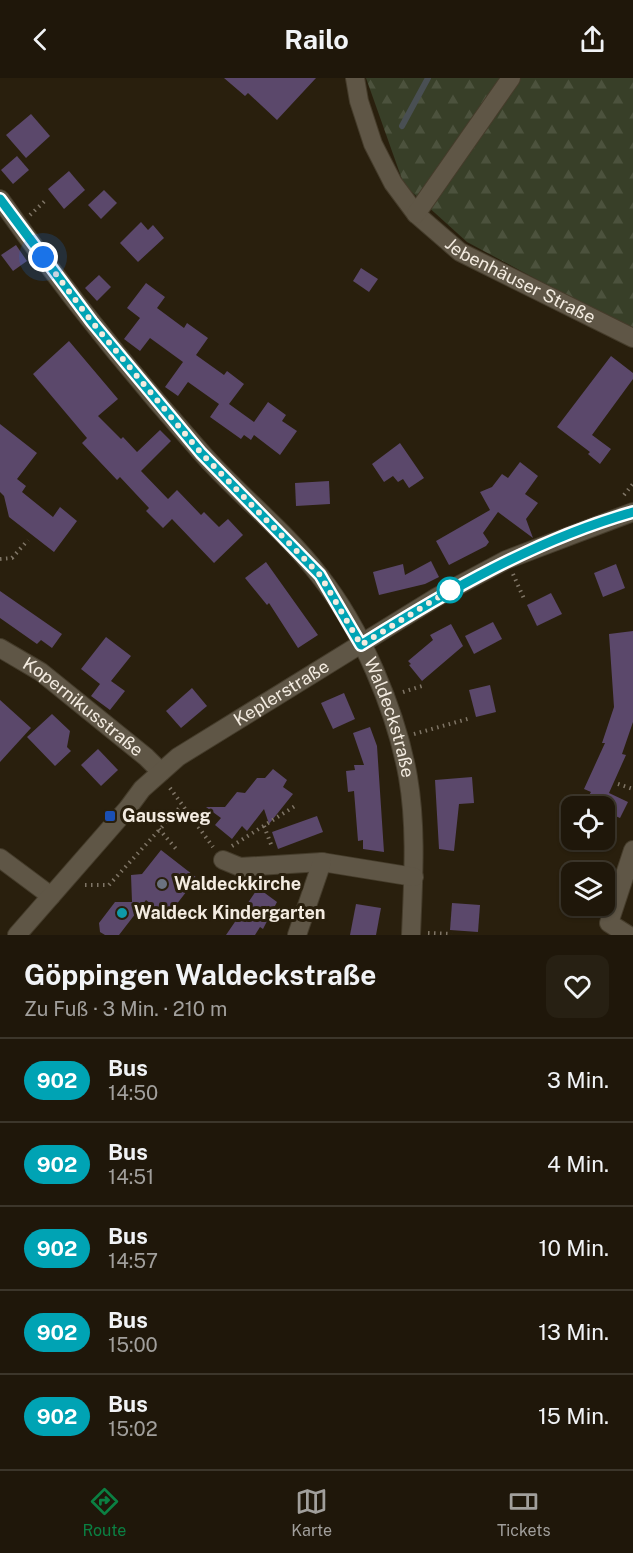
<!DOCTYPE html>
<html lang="de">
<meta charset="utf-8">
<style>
:root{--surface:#1f170a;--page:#272013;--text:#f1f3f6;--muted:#a19f9c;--line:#3c362b;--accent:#0b8043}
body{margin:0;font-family:"Public Sans",sans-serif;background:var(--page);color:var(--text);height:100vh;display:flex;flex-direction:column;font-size:22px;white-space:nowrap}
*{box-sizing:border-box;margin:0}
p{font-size:20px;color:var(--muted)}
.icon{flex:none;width:33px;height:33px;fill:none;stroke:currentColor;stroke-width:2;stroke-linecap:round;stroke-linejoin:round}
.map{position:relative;height:857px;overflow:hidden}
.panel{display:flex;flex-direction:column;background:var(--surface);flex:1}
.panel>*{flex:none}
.badge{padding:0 12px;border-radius:20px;font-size:21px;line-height:39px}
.tools{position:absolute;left:561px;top:718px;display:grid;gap:12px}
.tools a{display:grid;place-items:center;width:54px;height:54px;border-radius:12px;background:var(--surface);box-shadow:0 2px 4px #0004,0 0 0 2px var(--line);font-size:30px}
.you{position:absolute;width:30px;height:30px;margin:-15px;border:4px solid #fff;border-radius:50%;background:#1a73e8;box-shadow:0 0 0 9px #1a73e833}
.map>.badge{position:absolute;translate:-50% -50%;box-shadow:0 0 0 3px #fff}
.round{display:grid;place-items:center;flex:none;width:63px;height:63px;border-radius:12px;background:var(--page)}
.head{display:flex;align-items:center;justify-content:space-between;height:102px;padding:0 24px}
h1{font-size:28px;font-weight:700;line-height:45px}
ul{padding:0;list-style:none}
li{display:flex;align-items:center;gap:18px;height:84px;padding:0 24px;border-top:2px solid var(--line)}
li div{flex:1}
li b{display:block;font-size:22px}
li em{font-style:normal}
li .badge{min-width:66px;font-weight:700;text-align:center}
header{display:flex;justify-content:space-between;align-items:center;height:78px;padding:0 24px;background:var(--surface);font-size:27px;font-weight:700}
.tab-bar{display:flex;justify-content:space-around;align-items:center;height:84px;border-top:2px solid var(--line);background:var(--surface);font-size:16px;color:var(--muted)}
.tab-bar a{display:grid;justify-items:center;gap:3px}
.tab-bar .on{color:var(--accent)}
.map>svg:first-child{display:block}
</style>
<header><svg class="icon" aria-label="back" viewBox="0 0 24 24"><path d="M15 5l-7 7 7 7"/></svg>Railo<svg class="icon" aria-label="share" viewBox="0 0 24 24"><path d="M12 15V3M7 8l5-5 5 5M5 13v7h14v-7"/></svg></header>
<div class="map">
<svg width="633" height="857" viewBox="0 0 633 857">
<defs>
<pattern id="forest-firs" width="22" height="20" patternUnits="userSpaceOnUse" patternTransform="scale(1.5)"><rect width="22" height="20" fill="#383f28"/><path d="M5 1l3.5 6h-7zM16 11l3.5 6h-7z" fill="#4c523d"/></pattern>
</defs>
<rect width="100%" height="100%" fill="#291f0d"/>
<path fill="url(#forest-firs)" d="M366,0h267v253l-166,-89 -63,-57z"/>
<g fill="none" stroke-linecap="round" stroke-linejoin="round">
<path stroke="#494f53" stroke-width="6" d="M402,48l26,-48"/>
</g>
<g fill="#5b486b">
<path d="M224,0h92l-39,42 -29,-27 -3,3z"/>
<path d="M31,36l19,22 -24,22 -20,-23z"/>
<path d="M17,78l12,14 -16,14 -12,-14z"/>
<path d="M69,93l16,19 -21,19 -16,-20z"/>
<path d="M104,112l13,13 -16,16 -13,-14z"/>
<path d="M141,144l7,8 5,-5 11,13 -26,24 -18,-19z"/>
<path d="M16,167l11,16 -14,10 -12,-16z"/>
<path d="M361,190l17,11 -9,13 -16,-11z"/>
<path d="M99,197l12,12 -14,14 -12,-13z"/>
<path d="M146,205l19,14 -8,11 27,20 3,-5 21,15 -12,17 28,20 3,-4 17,13 -15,20 25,18 14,-20 18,13 -4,6 15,10 -17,24 -26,-20 -3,5 -7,-5 -3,4 -31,-22 9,-13 -31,-22 -10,14 -13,-9 18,-25 -33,-24 -10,13 -16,-12 16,-21 -13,-10z"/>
<path d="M69,263l49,58 -20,17 23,23 2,-2 14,15 23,-22 11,11 -30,30 27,28 9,-9 24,25 3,-3 15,15 9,-8 15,16 -29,28 -42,-44 -9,9 -17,-17 3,-3 -29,-31 -3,3 -35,-37 5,-5 -54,-64z"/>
<path d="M611,278l22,17v6l-41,56 19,14 -11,15 -12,-10 2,-2 -33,-25z"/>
<path d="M0,346l37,29 -20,26 9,7 -4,6 31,25 7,-10 17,14 -23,31 -45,-35 -5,-21 -4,-4z"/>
<path d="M400,365l24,35 -15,10 -6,-9 -5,3 -5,-6 -9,6 -12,-18z"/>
<path d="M520,384l18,14 -13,18 13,9 -12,16 7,19 -35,-26 -15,21 6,9 -3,4 -37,19 -13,-24 54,-31 -10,-18 12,-5 10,-13 6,4z"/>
<path d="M329,403l1,23 -34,2 -1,-23z"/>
<path d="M431,483l8,16 -14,7 -46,11 -6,-23 30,-8 2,11z"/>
<path d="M266,484l52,73 -20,13 -29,-45 -2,2 -22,-27z"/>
<path d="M616,486l9,24 -22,9 -9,-24z"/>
<path d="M0,513l62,43 -10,14 -11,-8 -4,4 -37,-26z"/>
<path d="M551,515l11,21 -25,12 -10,-21z"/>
<path d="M493,544l9,17 -28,15 -9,-18z"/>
<path d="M451,546l12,22 -41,35 -13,-16 2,-1 -3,-3 25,-21 -3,-5z"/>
<path d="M633,553v91l-11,32 4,1 -17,38 19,9 -8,16 -16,-7v-4h-22l9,-15 -7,-3 21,-46h-3l12,-36 -5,-73z"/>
<path d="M106,559l25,19 -20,25 14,10 -15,19 -19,-14 9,-12 -19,-15z"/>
<path d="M490,607l6,27 -20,5 -7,-27z"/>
<path d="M192,610l15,18 -26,22 -15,-17z"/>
<path d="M344,615l11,26 -22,10 -12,-26z"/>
<path d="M0,622l31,28 -31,34z"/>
<path d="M52,636l18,17 -3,16 4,4 -16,15 -28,-29z"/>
<path d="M370,649l7,19 7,106 -21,-3v-9l-5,1 -4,-50 -6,1 -2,-21 9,-1 -1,-5h10l-11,-32z"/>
<path d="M98,671l20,21 -17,16 -20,-21z"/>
<path d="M273,691l14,11 -4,7 10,7 -24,30 -5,-15 -17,22 -5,-5 -10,13 -17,-14 6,-7 -15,-11h19l12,-15 8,1 12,-15h8z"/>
<path d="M472,699l2,26 -15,1 -5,47 -15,-2 -4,-69z"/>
<path d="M317,738l6,16 -45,17 -6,-17z"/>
<path d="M161,772l36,28 -21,27 1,7h-16l-15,-12 -27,35h-14l-5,-3 -1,-9 16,-21h17l-1,-27 11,-1z"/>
<path d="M258,810l19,14 -14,27 -3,-2 -5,8h-29z"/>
<path d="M452,825l28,2 -2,27 -28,-2z"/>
<path d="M356,826l25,4 -5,27h-26z"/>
</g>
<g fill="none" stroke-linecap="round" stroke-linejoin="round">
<defs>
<g id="minor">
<path id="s1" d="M355,0l4,23 14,43 20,39 23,31 44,38 173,86"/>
<path id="s2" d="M0,121c61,87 129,172 200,252 37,43 84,78 119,124 42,53 77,135 89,202 9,52 5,106 3,158"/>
<path d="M416,136l95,-136"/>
<path id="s3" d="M0,570l41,24 105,85 15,15"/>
<path d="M0,780l51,38"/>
<path d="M223,782l17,7 82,-5 92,15"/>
<path id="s4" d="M17,857l111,-127 14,-19 36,-32 259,-160 69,-37 127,-48"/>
<path d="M297,857l25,-73"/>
<path d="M628,857l-19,-12 24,-73"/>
</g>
</defs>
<use href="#minor" stroke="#453c2b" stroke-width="20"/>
<g stroke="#7f7566" stroke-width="4" stroke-dasharray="1.5 4.5" stroke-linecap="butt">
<path d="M30,137l17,-16"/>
<path d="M624,417l9,-11"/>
<path d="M0,481l12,-1 16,-18"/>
<path d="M513,496l12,27"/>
<path d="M403,614l22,-7"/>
<path d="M414,656l57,-16"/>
<path d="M618,706l15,5"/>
<path d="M170,710l43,59"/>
<path d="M264,748l8,21"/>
<path d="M159,751l18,21"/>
<path d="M232,768l63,-40"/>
<path d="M85,807h24l72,-79"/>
<path d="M428,855l24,1"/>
</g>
<use href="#minor" stroke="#5f5646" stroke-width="18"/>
</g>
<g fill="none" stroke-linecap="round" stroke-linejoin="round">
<defs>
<path id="line" d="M0,121l92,123 109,131 119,122 41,70c86,-54 174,-105 272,-133"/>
</defs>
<use href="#line" stroke="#fff" stroke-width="14"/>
<use href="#line" stroke="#00a3b4" stroke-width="9"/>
<path stroke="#f3ebe0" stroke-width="6" stroke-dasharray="0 10.8" d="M43,179l49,65 109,131 119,122 41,70 94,-58 -5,3"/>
</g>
<circle fill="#fff" stroke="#00a3b4" stroke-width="3" cx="450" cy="512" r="12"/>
<rect fill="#1a4fb4" stroke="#291f0d" stroke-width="2" x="104" y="732" width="12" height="12" rx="3"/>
<circle fill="#6b7280" stroke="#291f0d" stroke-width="2" cx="162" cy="806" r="6"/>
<circle fill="#0f9aa8" stroke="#291f0d" stroke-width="2" cx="122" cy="835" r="6"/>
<g text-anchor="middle" stroke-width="6" stroke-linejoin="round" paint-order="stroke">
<g font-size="18" fill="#f3ebe0" stroke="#291f0d">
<text dy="6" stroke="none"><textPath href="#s1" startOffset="276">Jebenhäuser Straße</textPath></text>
<text dy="6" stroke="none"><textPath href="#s4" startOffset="362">Keplerstraße</textPath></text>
<text dy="6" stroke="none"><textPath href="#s3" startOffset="102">Kopernikusstraße</textPath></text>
<text dy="6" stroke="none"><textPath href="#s2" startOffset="654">Waldeckstraße</textPath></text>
</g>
<g font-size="18" font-weight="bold" fill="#f3ebe0" stroke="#291f0d" text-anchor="start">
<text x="122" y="744">Gaussweg</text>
<text x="174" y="812">Waldeckkirche</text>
<text x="134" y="841">Waldeck Kindergarten</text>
</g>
</g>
</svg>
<div class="tools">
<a><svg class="icon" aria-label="locate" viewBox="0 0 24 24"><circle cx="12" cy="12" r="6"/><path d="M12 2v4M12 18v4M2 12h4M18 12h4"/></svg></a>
<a><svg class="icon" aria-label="layers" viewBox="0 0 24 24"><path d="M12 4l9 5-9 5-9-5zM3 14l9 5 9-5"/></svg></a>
</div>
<div class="you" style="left:43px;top:179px"></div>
</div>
<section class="panel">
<div class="head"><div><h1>Göppingen Waldeckstraße</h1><p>Zu Fuß · 3 Min. · 210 m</p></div><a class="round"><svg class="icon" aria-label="heart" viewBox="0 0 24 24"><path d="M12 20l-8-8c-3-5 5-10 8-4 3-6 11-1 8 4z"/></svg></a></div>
<ul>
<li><span class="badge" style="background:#00a3b4;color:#fff">902</span><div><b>Bus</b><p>14:50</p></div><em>3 Min.</em></li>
<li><span class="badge" style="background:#00a3b4;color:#fff">902</span><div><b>Bus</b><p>14:51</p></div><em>4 Min.</em></li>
<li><span class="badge" style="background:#00a3b4;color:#fff">902</span><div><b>Bus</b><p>14:57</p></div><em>10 Min.</em></li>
<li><span class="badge" style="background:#00a3b4;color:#fff">902</span><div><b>Bus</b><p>15:00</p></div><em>13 Min.</em></li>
<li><span class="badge" style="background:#00a3b4;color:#fff">902</span><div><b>Bus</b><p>15:02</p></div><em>15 Min.</em></li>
</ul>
</section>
<nav class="tab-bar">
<a class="on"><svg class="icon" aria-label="directions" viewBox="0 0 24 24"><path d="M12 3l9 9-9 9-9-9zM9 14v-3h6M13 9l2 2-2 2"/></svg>Route</a>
<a><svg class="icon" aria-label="map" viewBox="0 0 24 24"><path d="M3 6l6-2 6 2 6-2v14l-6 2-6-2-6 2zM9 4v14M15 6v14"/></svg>Karte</a>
<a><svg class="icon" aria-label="tickets" viewBox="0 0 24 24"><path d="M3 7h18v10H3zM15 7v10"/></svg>Tickets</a>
</nav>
